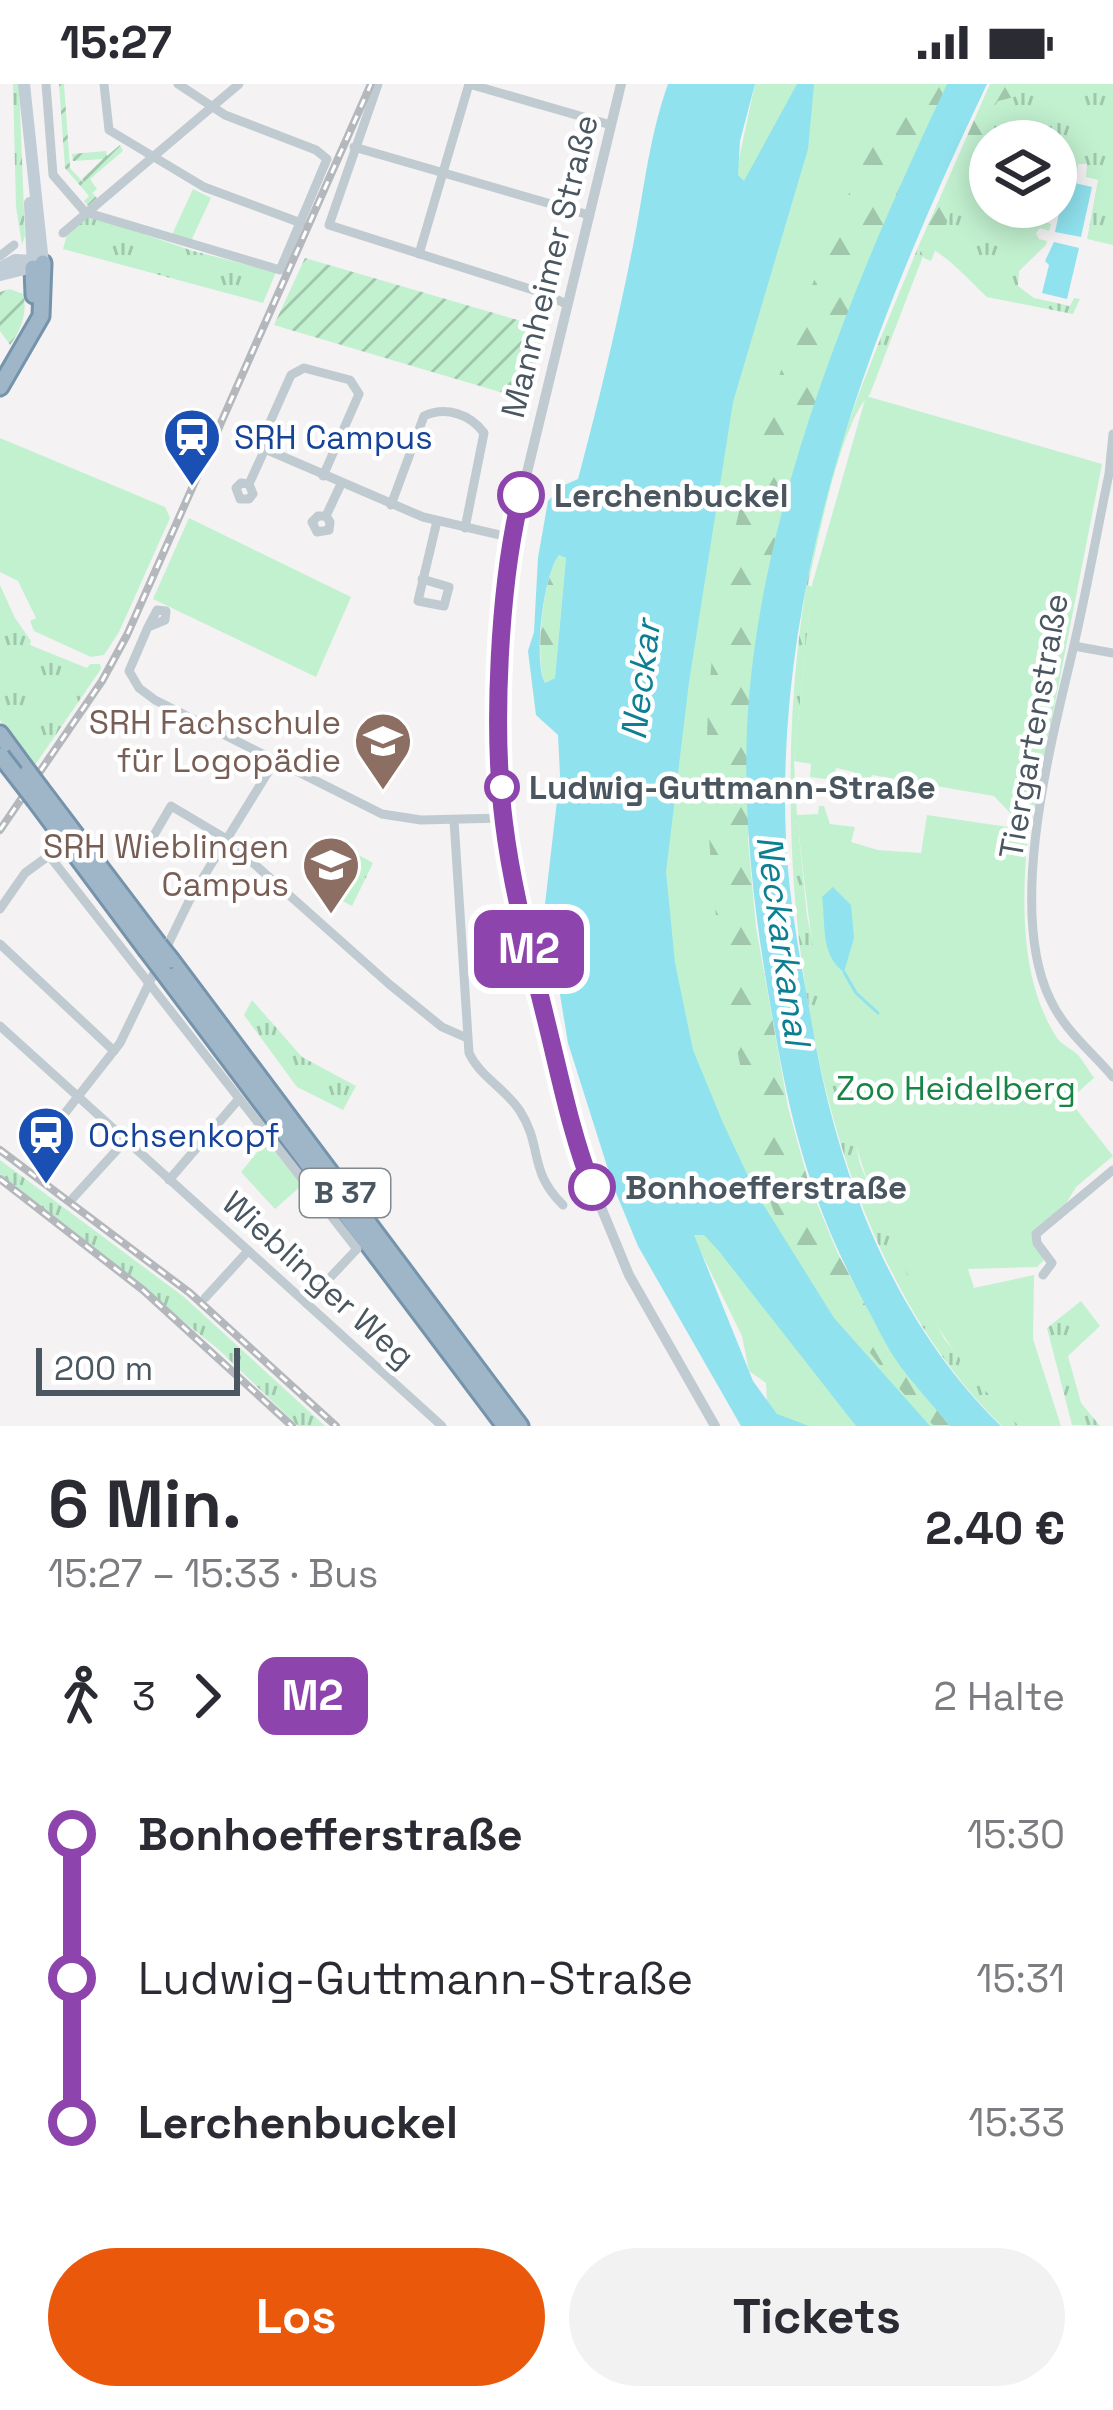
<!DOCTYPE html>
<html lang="de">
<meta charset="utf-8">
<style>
:root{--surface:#fff;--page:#f2f2f3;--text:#2b2b33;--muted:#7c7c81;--accent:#ea580c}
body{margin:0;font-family:"Space Grotesk",sans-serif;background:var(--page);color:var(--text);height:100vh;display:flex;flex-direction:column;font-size:45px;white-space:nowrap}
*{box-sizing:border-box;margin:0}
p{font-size:39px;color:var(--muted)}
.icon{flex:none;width:66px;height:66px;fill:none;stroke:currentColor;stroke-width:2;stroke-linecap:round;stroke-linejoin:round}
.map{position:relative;height:1342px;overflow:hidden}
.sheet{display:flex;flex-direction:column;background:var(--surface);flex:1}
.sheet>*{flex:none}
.badge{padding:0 24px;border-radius:18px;font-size:42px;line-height:78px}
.fabs{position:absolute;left:969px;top:36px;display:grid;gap:24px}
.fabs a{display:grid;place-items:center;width:108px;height:108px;border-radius:50%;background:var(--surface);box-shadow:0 6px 30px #0003;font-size:60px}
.scale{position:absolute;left:36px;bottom:30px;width:204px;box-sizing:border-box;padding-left:12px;border:6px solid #4a5760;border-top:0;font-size:33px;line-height:42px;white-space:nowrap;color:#4a5760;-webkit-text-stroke:9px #fff;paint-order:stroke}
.map>.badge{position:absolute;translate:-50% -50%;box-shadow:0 0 0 6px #fff}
.legs{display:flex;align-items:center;gap:18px;height:132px;padding:0 48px;font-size:39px}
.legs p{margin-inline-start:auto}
.overview{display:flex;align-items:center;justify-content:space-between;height:204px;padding:0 48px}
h1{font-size:66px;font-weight:600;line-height:90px}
.primary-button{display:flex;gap:24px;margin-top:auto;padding:24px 48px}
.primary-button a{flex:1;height:138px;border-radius:72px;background:var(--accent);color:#fff;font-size:48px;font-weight:600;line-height:138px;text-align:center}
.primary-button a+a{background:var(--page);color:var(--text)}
ul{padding:0 48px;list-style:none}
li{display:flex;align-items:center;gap:42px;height:144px;font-size:45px}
li i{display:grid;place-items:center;width:18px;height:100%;margin:0 15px;background:currentColor}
li i::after{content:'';width:30px;height:30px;margin:-15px;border:9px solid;border-radius:50%;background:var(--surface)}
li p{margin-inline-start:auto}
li:first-child i{background:linear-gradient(#0000 50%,currentColor 0)}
li:last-child i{background:linear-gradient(currentColor 50%,#0000 0)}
.status{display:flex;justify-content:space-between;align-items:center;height:84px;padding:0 60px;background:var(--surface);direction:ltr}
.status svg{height:33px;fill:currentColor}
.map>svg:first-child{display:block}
</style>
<div class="status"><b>15:27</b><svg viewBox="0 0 49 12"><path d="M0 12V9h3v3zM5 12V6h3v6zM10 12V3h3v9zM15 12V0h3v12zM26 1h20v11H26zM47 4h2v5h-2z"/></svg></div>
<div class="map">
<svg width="1113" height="1342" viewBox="0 0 1113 1342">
<defs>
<pattern id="grass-tufts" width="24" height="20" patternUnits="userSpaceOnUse" patternTransform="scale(3)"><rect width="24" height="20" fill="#c2f1d0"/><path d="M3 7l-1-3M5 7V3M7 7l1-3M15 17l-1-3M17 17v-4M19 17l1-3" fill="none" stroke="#a0c6ac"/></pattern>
<pattern id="forest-firs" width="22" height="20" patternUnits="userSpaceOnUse" patternTransform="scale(3)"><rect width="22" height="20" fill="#c2f1d0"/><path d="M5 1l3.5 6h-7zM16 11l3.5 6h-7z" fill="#a0c6ac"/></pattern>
<pattern id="garden-furrows" width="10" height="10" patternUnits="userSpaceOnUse" patternTransform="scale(3)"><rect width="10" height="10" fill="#c2f1d0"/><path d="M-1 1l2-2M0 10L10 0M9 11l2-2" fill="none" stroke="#a0c6ac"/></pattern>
</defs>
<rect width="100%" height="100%" fill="#f4f2f3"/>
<g fill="url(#grass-tufts)">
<path d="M13,0h6l6,152 -3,9 -6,-38z"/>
<path d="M998,0h115v161l-26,-6 11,-59 -12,-3 1,-13h-9l-1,11 -15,-3 -6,26v-57h-66v66h64l-6,2 -3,13 6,2 -2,7 -9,-3 -4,5 3,6 8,2 -1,4 -27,26 -1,15 16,12 36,8 4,-8 6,1 -7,15 -86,-17c-18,-16 -34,-37 -60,-51z"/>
<path d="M85,130l108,37 83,21 -13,31 -200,-54 6,-22z"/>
<path d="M919,161l4,11 -53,138c-30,29 -52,147 -62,191l4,2 -18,174 3,54 10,101 53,248 35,84 50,92 74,86h-17c-209,-202 -245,-620 -186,-891 22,-100 64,-195 103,-290z"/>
<path d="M0,501l15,33 16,23 -1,4 57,23 3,-4h10l1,5 -68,99 -33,-48z"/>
<path d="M348,765l25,14 -21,43 -27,-14z"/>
<path d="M252,916l50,57 54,29 -13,24 -46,-23 -53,-72z"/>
<path d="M0,1076l184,137 141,129h-27l-80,-77 -218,-175z"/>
<path d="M1081,1217l19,25 -32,30 13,47 19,23 -28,-1 -25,-97z"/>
</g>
<g fill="url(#forest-firs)">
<path d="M814,0h133l-111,262 -58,180 -30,314 8,87 32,180 21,77 29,70 58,106 54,66h-20l-96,-108 -78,-125 -90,-321z"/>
<path d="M990,0h35l-7,12 -20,5 -4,6 -11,49 6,7 -12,10 -9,-2 -37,90 -7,-3 -5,-13z"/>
<path d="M559,471l7,3 -11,120 -10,5c-11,-23 -2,-108 14,-128z"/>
</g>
<g fill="#c2f1d0">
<path d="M755,0h140c-75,176 -153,359 -180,550 -18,129 -4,288 22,415 10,51 20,120 39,168 9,23 29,48 44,68 35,49 71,98 114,141h-146l-21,-23 -1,-20 -17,-12 -7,-35 -49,-100 -62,-235 106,-833z"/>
<path d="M193,105l18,9 -21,45 -19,-6z"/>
<path d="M866,312l236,68 -70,356 -19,-4 -19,-20 -122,-21 -2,4 -16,-2v-5l-18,-4 -2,12 -24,-3 1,-13 -17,-3 18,-176z"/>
<path d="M0,354l165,69 5,11 -51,114 -15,23 -13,2 -57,-26 -4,-10 6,-3 -18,-37 -18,-9z"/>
<path d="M189,434l162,79 -35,80 -163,-78z"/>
<path d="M819,722h5l6,18 25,3 -4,15 27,8 43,3 6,-38 101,15c-6,70 -9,148 29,208 5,7 15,11 21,17 6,7 11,16 16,23l-25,22 44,56 -37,31 -14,23 -26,22 8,28 -7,7 -69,2 6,19 60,-13 -1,64 28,87h-42c-163,-157 -200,-395 -222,-611l21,-1z"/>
<path d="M266,1057l36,44 -27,24 -34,-37z"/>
</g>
<g fill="url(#garden-furrows)">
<path d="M59,0h5l6,84 15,16 -3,-5 21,-20 -30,2 -1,-7 34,-3 1,5 13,-11 3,6 -33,28 7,10 -5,4 5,5 -9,8 -4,-5 5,-5 -24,-28z"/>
<path d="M305,174l240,70 -18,72 -253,-75z"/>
<path d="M10,205l13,5c5,18 -2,36 -13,51l-10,-14v-39z"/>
</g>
<g fill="#8fe2ee" fill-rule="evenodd">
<path d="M668,0h87l-15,57 -2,34 6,6 53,-97h17l-6,65 -75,253 -44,280 -23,190 9,91 18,87 30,73 33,70 78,125 96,108h-74l-138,-176 -14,-15h-10l59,146 24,33 32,12h-68l-103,-180 -24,-58 -46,-145 -23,-139 15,-129 -2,-40 -22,-20 -8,-64 6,-19 4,-74 10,-57 14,-15 16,-7c21,-78 39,-154 55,-233 11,-55 16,-109 35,-162zM559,471l7,3 -11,120 -10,5c-12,-22 -2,-108 14,-128z"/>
<path d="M947,0h40c-113,237 -213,490 -201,757 3,64 16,127 27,189 25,145 81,292 188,396h-51c-17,-21 -36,-41 -52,-63 -12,-17 -21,-37 -31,-55 -53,-98 -74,-173 -93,-282 -18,-99 -31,-196 -27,-297 10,-218 108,-450 200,-645z"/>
<path d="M1066,97l26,6 -11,50 -26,-5z"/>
<path d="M1054,158l25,6 -12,51 -25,-6 7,-28 -4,-4z"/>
<path d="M833,803l18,18 3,33 -10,34c-24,-17 -18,-48 -22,-75z"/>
</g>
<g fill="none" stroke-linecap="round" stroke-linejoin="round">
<path stroke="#8fe2ee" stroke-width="3" d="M844,888l12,21 22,20"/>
<defs>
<g id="trunk">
<path d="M33,184l1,27"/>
<path d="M0,303l41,-71 2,-53"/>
<path d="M0,650l28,38"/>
<path d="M40,704l119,157"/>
<path d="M35,716l111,149"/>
<path d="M171,876l349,466"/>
<path d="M165,890l340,452"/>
</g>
</defs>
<use href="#trunk" stroke="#7594ac" stroke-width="21"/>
<g stroke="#c0cbd1" stroke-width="9">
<path d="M46,0l7,91 32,37"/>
<path d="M104,0l5,46 95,57 97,36"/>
<path d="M378,0l-49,141 217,69 20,10"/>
<path d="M469,0l142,41"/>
<path d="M354,63l235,68"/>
<path d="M85,128l195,58 47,-111 -11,-9 -91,-35 -47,-31"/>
<path d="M63,149l176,-149"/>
<path d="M419,170l50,-170"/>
<path d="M0,172l14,-11"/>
<path d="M1113,350l-4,40c-12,57 -22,115 -35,171 -22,94 -68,263 -24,354 14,31 42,53 63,78"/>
<path d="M265,365l158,68 90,21"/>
<path d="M249,400l-8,-1 -5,5 4,11h9l4,-5 -4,-10 16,-35 -3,-9 29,-65 13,-7 46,12 9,14 -36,82"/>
<path d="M391,421l33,-89c22,-10 46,-2 60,17l-19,95"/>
<path d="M326,432h-8l-6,6 5,10 12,-2 1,-8 -4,-6 15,-32"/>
<path d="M422,495l27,8 -5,19 -26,-5 19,-80"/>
<path d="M148,543l9,-17 9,1 -1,9 -17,7 -19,44 10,17 16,12 227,114 39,6 82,-2"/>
<path d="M1074,562l39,7"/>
<path d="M454,736l15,233c11,24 37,36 51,58 23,36 8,60 43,94"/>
<path d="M154,751l17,-29 54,32 164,146 53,43 25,11"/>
<path d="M0,825l25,-36 22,-16 4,1 306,391 -51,54"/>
<path d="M0,860l114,107"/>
<path d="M0,942l442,400"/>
<path d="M36,1066l84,-107 71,-146 84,-136"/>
<path d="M169,1096l69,-80"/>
<path d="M73,1114l52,-57"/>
<path d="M1043,1191l9,-12 -15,-20 -1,-9 77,-64"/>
<path d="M205,1214l43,-47"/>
</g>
<path stroke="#c0cbd1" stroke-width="10" d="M621,0l-105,434 -15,134 1,150 10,78 67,274 50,121 86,151"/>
<g stroke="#c0ccd6" stroke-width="12">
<path d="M24,0l19,179"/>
<path d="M30,119l3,65"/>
<path d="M0,184l15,-8 21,1"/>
<path d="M0,191l37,-9"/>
</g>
<use href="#trunk" stroke="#9eb6c8" stroke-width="15"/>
<defs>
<g id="rail">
<path d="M0,746l102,-149 25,-46 244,-551"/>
<path d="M0,1066l190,143 146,133"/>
<path d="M0,1095l143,111 149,136"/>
</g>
</defs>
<use href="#rail" stroke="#b4b8bc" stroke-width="8"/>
<use href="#rail" stroke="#fff" stroke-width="3" stroke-dasharray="9" stroke-linecap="butt"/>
<defs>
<g id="trunk-bridge">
<path d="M1,672l34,44"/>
<path d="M28,688l12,16"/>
<path d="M159,861l12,15"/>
<path d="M146,865l19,25"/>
</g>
</defs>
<use href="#trunk-bridge" stroke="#7594ac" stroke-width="21" stroke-linecap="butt"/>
<use href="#trunk-bridge" stroke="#9eb6c8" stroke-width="15"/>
</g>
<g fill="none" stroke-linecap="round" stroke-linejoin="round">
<defs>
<path id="line-1" d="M521,411c-22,91 -29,234 -17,328 8,66 26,131 42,197 14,56 25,113 46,167"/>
</defs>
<use href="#line-1" stroke="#fff" stroke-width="27"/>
<use href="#line-1" stroke="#8e44ad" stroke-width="18"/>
</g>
<defs>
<symbol id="station-pin" viewBox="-11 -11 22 30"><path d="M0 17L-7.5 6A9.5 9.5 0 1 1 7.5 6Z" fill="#1a4fb4" stroke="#fff"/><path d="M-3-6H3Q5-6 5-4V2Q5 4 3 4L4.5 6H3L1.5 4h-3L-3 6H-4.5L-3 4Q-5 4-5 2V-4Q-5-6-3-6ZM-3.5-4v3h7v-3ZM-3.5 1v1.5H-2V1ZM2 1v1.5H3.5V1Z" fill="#fff"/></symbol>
<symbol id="university-pin" viewBox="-11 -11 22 30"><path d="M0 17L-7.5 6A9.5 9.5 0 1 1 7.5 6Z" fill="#8d6e63" stroke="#fff"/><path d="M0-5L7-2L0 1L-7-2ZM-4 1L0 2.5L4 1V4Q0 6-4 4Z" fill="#fff"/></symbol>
</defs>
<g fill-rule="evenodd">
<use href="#station-pin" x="159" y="320" width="66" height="90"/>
<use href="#university-pin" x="350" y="624" width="66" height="90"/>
<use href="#university-pin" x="298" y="748" width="66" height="90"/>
<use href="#station-pin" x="13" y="1018" width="66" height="90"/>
</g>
<g fill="#fff" stroke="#8e44ad" stroke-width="6">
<circle cx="521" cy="411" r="21"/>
<circle cx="502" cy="703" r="15"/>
<circle cx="592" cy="1103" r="21"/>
</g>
<g text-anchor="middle" stroke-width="9" stroke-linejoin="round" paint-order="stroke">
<rect fill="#fff" stroke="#808990" stroke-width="3" x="300" y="1085" width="90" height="48" rx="9"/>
<g font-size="30" font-weight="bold" fill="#4a5760">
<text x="345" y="1119">B 37</text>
</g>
<g font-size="33" fill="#4a5760" stroke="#fff">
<text transform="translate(549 182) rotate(-76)" y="12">Mannheimer Straße</text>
<text transform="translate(1033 642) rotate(-80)" y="12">Tiergartenstraße</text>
<text transform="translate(319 1195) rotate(42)" y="12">Wieblinger Weg</text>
</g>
<g font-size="33" fill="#164399" stroke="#fff" text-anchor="start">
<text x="234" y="365">SRH Campus</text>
<text x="88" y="1063">Ochsenkopf</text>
</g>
<g font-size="33" font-weight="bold" fill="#4a5760" stroke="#fff" text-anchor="start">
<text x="554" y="423">Lerchenbuckel</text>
<text x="529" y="715">Ludwig-Guttmann-Straße</text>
<text x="625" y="1115">Bonhoefferstraße</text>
</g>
<g font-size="33" fill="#785e54" stroke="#fff" text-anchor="end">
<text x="341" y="650">SRH Fachschule<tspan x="341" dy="38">für Logopädie</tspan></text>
<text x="289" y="774">SRH Wieblingen<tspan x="289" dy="38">Campus</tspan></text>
</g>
<g font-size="33" fill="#178545" stroke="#fff">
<text x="956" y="1016">Zoo Heidelberg</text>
</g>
<g font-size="36" font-style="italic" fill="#0c8092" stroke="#fff">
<text transform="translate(640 596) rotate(-83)" y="13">Neckar</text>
<text transform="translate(784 856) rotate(82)" y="13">Neckarkanal</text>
</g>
</g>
</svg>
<div class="fabs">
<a><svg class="icon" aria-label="layers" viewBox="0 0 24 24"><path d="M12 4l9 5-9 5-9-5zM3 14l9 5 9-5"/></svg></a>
</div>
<div class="scale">200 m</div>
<b class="badge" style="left:529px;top:865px;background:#8e44ad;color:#fff">M2</b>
</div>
<section class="sheet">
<div class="overview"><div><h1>6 Min.</h1><p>15:27 – 15:33 · Bus</p></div><b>2.40 €</b></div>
<div class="legs"><svg class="icon" aria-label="walk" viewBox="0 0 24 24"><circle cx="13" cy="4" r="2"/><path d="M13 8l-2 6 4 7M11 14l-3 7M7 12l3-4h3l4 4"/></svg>3<svg class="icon" aria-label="forward" viewBox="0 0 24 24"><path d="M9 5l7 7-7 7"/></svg><b class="badge" style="background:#8e44ad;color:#fff">M2</b><p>2 Halte</p></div>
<ul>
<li><i style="color:#8e44ad"></i><b>Bonhoefferstraße</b><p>15:30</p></li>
<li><i style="color:#8e44ad"></i><span>Ludwig-Guttmann-Straße</span><p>15:31</p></li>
<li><i style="color:#8e44ad"></i><b>Lerchenbuckel</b><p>15:33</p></li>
</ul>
<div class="primary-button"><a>Los</a><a>Tickets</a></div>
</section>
